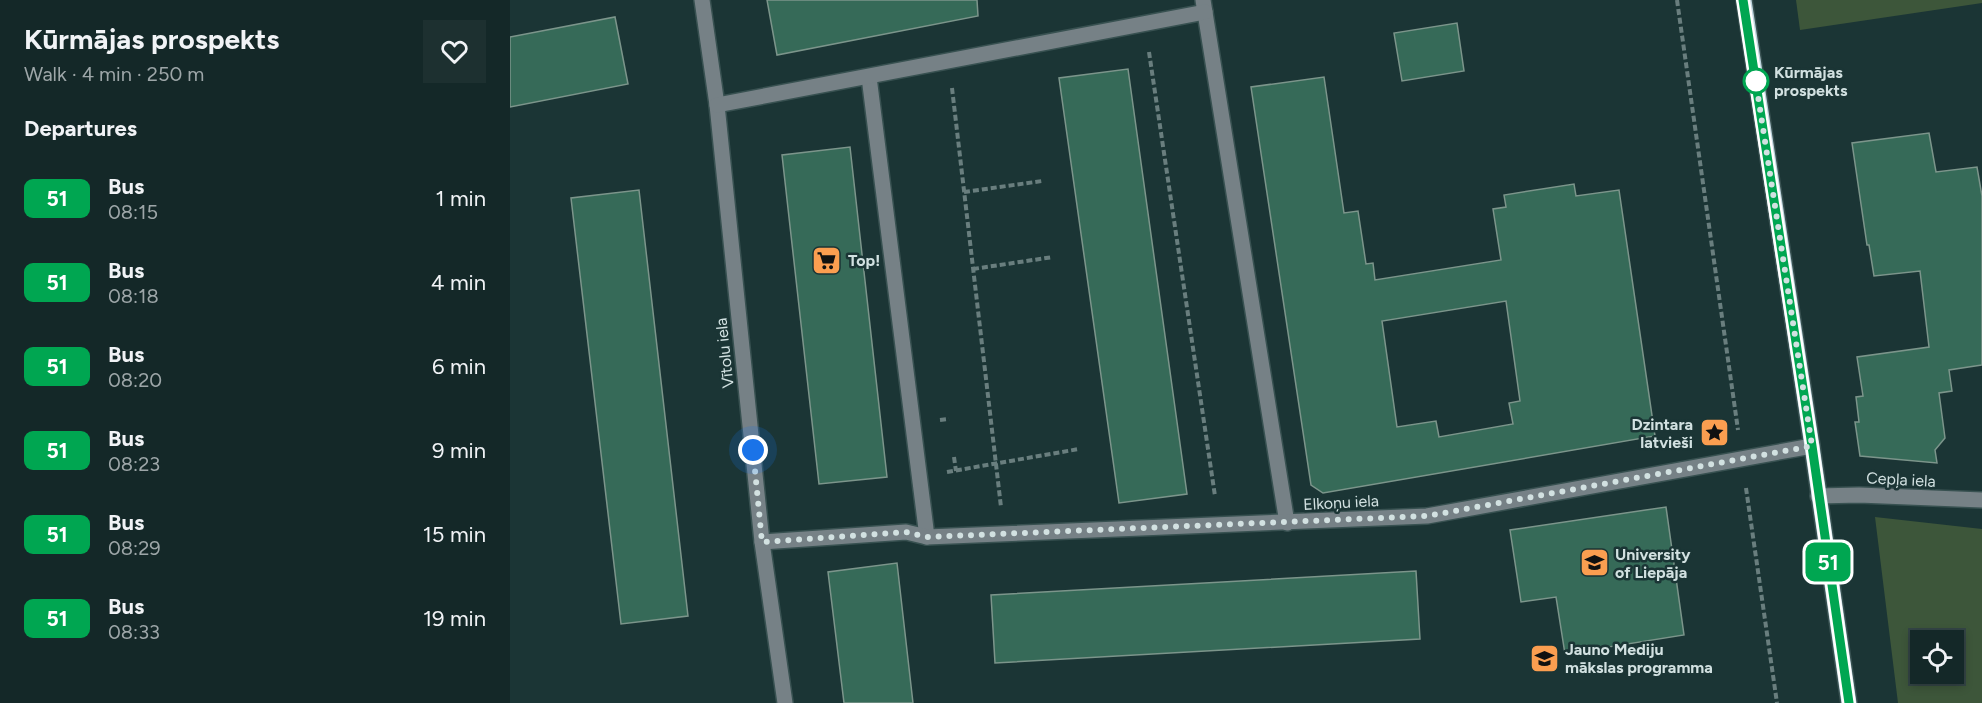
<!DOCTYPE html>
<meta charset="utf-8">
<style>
:root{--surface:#142828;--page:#1d3030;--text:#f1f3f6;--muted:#9da6a8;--line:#334445}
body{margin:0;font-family:Figtree,sans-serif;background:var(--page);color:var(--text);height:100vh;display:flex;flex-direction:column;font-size:22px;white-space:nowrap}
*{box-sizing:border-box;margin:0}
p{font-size:20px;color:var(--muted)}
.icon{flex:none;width:33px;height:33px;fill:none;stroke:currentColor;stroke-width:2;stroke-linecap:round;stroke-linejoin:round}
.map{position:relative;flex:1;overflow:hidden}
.details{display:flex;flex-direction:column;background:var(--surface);width:510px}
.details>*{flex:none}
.badge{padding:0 12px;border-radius:9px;font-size:21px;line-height:39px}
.fabs{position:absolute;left:1400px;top:630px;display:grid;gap:12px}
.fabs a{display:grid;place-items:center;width:54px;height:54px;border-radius:0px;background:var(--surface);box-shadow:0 3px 9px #0003,0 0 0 2px var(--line);font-size:30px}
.you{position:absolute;width:30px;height:30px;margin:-15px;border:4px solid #fff;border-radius:50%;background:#1a73e8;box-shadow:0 0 0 9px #1a73e833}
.map>.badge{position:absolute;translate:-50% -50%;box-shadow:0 0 0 3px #fff}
h2{padding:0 24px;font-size:22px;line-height:54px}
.round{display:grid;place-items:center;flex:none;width:63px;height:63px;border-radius:0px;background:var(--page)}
.headline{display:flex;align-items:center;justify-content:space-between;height:102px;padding:0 24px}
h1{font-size:28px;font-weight:700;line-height:45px}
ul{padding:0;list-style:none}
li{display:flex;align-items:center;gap:18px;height:84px;padding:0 24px}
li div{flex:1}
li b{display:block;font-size:22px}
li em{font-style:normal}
li .badge{min-width:66px;font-weight:700;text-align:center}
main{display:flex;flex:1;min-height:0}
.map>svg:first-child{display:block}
</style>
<main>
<section class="details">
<div class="headline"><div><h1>Kūrmājas prospekts</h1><p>Walk · 4 min · 250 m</p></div><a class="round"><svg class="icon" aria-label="heart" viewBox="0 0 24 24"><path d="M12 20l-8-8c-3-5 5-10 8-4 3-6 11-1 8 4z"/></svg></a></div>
<h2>Departures</h2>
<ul>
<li><span class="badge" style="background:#00a651;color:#fff">51</span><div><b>Bus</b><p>08:15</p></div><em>1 min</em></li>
<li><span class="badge" style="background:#00a651;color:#fff">51</span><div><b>Bus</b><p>08:18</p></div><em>4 min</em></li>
<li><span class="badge" style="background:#00a651;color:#fff">51</span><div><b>Bus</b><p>08:20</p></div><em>6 min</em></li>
<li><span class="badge" style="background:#00a651;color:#fff">51</span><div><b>Bus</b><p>08:23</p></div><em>9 min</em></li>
<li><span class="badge" style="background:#00a651;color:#fff">51</span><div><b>Bus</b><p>08:29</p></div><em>15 min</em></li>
<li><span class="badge" style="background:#00a651;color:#fff">51</span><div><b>Bus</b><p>08:33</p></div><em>19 min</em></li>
</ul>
</section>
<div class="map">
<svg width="1472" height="703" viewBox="0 0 1472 703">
<rect width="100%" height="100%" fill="#1b3535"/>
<g fill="#3d563a" fill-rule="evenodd">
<path d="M1286,0h186v3l-182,27z"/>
<path d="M1365,517l107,12v174h-84zM1443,640v34h-33v-34z"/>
</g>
<g fill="#366a58" stroke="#7c958b" stroke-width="1.5" fill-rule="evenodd">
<path d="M257,0h210l1,16 -201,39z"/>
<path d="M105,17l13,67 -118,23v-70z"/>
<path d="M947,23l7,48 -62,10 -8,-48z"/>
<path d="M618,69l59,425 -68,9 -60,-425z"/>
<path d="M814,77l20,136 14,-2 8,53 7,-1 2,17 126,-20 -8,-51 13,-2 -2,-12 70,-11 2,12 43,-6 36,246 -332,57 -12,-8 -60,-398zM996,301l14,100 -11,2 4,21 -74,13 -3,-16 -39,6 -15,-106z"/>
<path d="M1419,133l7,39 41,-5 5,29v169l-33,5 3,21 -13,2 6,45 -10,12 2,13 -77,-7 -5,-34h4l-3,-25 7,-1 -6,-39 72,-10 -9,-76 -46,5 -5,-31h-2l-15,-102z"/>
<path d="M340,147l37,330 -68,7 -37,-329z"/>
<path d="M129,190l49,426 -67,8 -50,-426z"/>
<path d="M1156,507l18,128 -119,19 -9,-57 -35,5 -11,-72z"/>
<path d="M387,563l16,140h-69l-16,-131z"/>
<path d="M906,571l4,68 -425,24 -4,-68z"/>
</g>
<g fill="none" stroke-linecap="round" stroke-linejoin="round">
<defs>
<g id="minor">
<path d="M192,0l15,105 45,437 23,161"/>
<path d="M693,0l84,523"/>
<path d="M359,77l58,460"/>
<path d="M207,105l488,-93"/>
<path d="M1308,496l41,-1 123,5"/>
<path d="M252,542l144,-10 21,5 500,-21 385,-70"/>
</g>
<path id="major" d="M1234,0l68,446 37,257"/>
</defs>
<use href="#minor" stroke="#385151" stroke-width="18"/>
<use href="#major" stroke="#385151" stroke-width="18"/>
<g stroke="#697e7e" stroke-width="4" stroke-dasharray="6 3" stroke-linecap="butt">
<path d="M1167,0l61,430"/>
<path d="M639,52l66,444"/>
<path d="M442,88l49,419"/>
<path d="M454,192l78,-11"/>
<path d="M463,269l80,-12"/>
<path d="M430,420l9,-1"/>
<path d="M444,457l2,14"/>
<path d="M437,472l132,-23"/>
<path d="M1236,488l31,215"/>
</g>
<use href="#minor" stroke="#768186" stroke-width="15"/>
<use href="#major" stroke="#bdd3dc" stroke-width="15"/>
</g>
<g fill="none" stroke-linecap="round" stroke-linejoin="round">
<defs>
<path id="line" d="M1233,0l69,446 37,257"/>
</defs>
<use href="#line" stroke="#fff" stroke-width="14"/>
<use href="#line" stroke="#00a651" stroke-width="9"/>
<path stroke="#d2e1e1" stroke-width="6" stroke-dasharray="0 10.8" d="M243,450l9,92 144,-10 21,5 500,-21 385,-70 -58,-376 2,11"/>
</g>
<defs>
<symbol id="supermarket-square" viewBox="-11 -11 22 22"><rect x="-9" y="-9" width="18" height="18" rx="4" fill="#fb9e50" stroke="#1b3535"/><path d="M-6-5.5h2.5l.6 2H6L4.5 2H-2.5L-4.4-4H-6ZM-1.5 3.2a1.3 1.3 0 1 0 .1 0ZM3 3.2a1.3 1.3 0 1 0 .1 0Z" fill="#111"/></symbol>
<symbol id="sight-square" viewBox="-11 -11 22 22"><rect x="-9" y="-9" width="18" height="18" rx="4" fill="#fb9e50" stroke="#1b3535"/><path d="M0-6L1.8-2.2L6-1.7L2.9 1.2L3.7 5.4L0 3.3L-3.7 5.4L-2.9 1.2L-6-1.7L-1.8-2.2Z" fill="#111"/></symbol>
<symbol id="university-square" viewBox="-11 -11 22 22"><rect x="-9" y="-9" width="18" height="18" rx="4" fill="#fb9e50" stroke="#1b3535"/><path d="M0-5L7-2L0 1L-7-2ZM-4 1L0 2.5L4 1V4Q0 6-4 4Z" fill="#111"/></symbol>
</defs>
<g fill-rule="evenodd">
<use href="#supermarket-square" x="300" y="244" width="33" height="33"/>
<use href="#sight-square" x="1188" y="416" width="33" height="33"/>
<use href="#university-square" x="1068" y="546" width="33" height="33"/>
<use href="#university-square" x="1018" y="642" width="33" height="33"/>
</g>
<circle fill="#fff" stroke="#00a651" stroke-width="3" cx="1246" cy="81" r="12"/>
<g text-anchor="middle" stroke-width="5" stroke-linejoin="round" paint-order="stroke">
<g font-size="16" font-weight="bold" fill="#d2e1e1" stroke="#1b3535" text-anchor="start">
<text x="1264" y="78">Kūrmājas<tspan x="1264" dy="18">prospekts</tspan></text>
</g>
<g font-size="16" font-weight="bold" fill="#d2e1e1" stroke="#1b3535" text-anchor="start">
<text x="338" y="266">Top!</text>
<text x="1183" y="430" text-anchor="end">Dzintara<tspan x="1183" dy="18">latvieši</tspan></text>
<text x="1105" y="560">University<tspan x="1105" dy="18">of Liepāja</tspan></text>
<text x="1055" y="655">Jauno Mediju<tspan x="1055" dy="18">mākslas programma</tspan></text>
</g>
<g font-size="16" fill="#d2e1e1" stroke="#1b3535">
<text transform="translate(214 353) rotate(-96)" y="6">Vītolu iela</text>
<text transform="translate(1391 479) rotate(3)" y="6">Cepļa iela</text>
<text transform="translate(831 502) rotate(-3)" y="6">Elkoņu iela</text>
</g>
</g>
</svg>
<div class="fabs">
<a><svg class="icon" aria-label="locate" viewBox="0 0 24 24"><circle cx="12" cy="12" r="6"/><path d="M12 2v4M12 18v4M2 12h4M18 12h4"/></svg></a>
</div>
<div class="you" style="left:243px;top:450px"></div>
<b class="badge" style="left:1318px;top:562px;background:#00a651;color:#fff">51</b>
</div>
</main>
